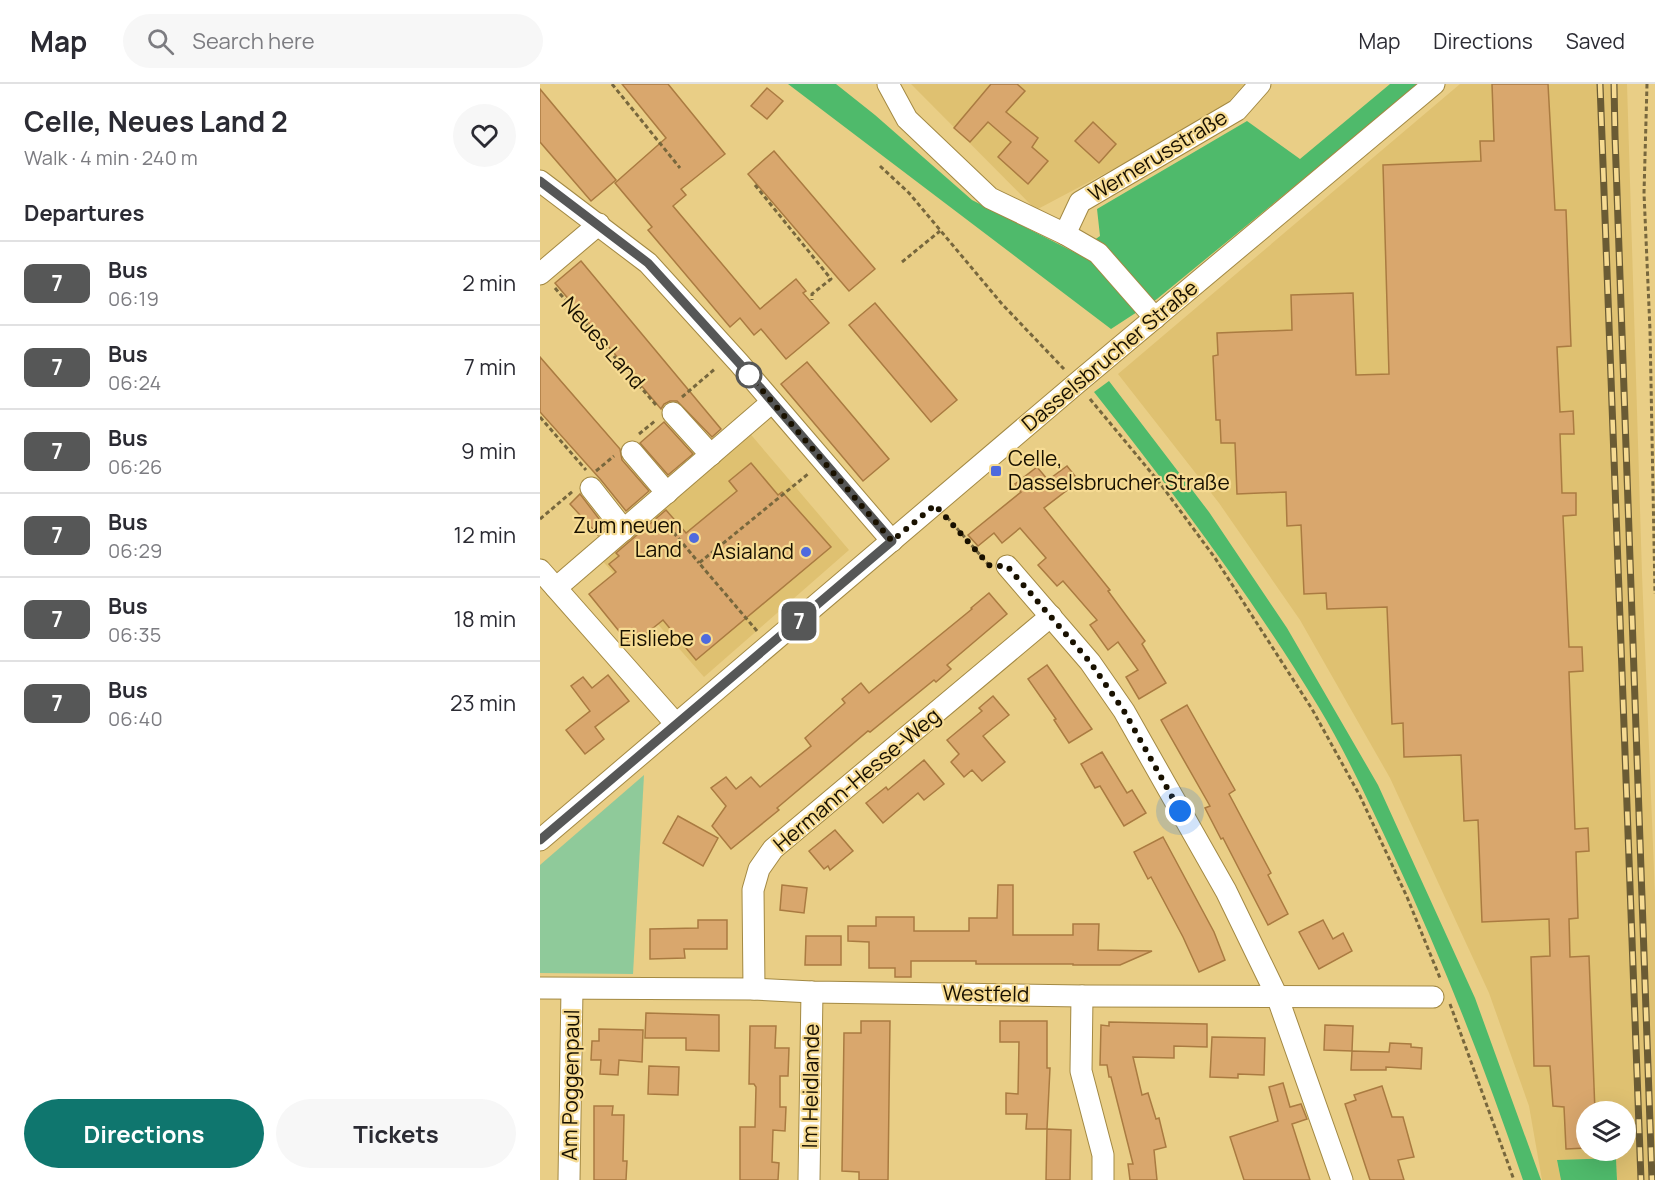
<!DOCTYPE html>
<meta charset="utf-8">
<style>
:root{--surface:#fff;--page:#f7f7f7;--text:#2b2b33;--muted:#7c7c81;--line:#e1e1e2;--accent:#0f766e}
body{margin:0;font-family:Manrope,sans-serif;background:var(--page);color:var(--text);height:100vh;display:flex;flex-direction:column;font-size:22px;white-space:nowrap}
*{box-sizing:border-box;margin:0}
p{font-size:20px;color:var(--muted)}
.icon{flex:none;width:33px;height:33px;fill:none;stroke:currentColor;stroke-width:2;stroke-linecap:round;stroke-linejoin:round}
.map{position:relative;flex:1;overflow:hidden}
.panel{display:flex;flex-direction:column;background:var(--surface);width:540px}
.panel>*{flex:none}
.badge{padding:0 12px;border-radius:9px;font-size:21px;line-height:39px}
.controls{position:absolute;left:1036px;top:1017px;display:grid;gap:12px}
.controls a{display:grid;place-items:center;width:60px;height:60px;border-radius:50%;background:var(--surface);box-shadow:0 6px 24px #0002;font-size:30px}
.you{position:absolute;width:30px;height:30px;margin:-15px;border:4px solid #fff;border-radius:50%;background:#1a73e8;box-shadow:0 0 0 9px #1a73e833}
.map>.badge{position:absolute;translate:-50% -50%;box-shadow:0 0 0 3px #fff}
h2{padding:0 24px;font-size:22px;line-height:54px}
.round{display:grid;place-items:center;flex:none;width:63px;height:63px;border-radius:32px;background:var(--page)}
.head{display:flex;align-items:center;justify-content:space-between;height:102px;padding:0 24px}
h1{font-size:28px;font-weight:700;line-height:45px}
.button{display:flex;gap:12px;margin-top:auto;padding:12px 24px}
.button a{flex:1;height:69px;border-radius:36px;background:var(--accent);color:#fff;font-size:24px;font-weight:700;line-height:69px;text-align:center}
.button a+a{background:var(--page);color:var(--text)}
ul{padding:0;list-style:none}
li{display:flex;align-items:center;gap:18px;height:84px;padding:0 24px;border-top:2px solid var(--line)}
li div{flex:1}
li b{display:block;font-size:22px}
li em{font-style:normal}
li .badge{min-width:66px;font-weight:700;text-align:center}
header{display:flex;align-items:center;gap:36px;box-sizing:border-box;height:84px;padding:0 30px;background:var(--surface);border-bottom:2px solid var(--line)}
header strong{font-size:28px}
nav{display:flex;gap:33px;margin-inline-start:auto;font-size:21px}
.search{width:420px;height:54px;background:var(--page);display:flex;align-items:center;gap:15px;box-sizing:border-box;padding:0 21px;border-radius:33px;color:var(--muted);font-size:22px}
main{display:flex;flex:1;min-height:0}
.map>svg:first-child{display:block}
</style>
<header>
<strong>Map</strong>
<div class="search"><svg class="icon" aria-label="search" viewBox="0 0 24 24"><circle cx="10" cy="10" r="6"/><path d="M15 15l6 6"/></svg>Search here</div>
<nav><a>Map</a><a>Directions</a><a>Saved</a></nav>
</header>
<main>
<section class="panel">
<div class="head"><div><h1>Celle, Neues Land 2</h1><p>Walk · 4 min · 240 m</p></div><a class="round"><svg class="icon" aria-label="heart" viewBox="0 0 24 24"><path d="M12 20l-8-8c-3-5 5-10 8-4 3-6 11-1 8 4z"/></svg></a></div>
<h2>Departures</h2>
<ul>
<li><span class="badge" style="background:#565757;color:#fff">7</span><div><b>Bus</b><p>06:19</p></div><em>2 min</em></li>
<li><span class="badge" style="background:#565757;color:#fff">7</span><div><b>Bus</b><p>06:24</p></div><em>7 min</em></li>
<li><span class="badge" style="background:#565757;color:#fff">7</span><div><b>Bus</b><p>06:26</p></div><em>9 min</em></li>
<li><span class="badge" style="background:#565757;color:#fff">7</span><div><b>Bus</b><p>06:29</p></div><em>12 min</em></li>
<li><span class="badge" style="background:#565757;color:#fff">7</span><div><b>Bus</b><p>06:35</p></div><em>18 min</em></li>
<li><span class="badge" style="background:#565757;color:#fff">7</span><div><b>Bus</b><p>06:40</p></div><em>23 min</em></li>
</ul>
<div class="button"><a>Directions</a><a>Tickets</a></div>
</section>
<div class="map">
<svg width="1115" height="1096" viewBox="0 0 1115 1096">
<rect width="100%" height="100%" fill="#e9ce86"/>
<g fill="#dfc171" fill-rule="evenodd">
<path d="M371,0h333l-25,29 -183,97z"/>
<path d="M920,0h167l15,490 13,321v285h-38l-1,-22 -59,2 4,20h-19l-13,-74 -40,-113 -99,-215 -90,-158 -81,-117 -101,-129zM1047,1028h39v38h-39z"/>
<path d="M207,346l102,120 -145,127 -104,-119z"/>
</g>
<path fill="#8fca9a" d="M104,691l-11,199 -93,-1v-108z"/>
<g fill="#4fba6b">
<path d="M248,0h48l39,31 97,85 104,53 24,-17 -3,-27 150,-88 53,38 90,-75h29l-262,215 -46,30z"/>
<path d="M569,297l100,131 78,116 91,157 97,213 66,182h-18c-37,-110 -80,-219 -129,-324 -24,-51 -47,-102 -76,-150 -67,-110 -144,-213 -224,-314z"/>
<path d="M1076,1074l1,22h-56l-4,-20z"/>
</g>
<g fill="#d9a76d" stroke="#aa7b41" stroke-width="1.5">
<path d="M82,0h46l57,70 -44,35 5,6 -13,11 87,103 36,-30 10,12 -3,2 26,30 -43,36 -25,-30 -7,6 -14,-17 -10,9 -82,-97 4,-3 -37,-44 51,-45z"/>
<path d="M451,0h26l8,7 -19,21 32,26 -6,9 16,14 -20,23 -30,-27 13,-15 -23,-20 -18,20 -16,-14z"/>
<path d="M952,0h56l7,126h11l5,136 -14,1 3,65 13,-1 1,23h-14l2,59h14v22l-13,1 6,131h13l1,24 -14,1 6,157 13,-1 1,23 -13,1 2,66 -9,1 1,38 19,-1 6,156h-8v36l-21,1 -2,-42 -11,-1 -3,-40h-16l-3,-109 19,-1 -1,-37 -67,3 -4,-102 -14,1 -3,-66 -57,2 -1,-34 -11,1 -5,-117 -60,2 -1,-16 -22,1 -3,-69 -14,1 -1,-34 -49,2 -2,-51h-14l-1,-23h-4l-3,-64 5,-1 -1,-22 75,-3 -1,-35 62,-2 3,82 33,-1 -6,-209 98,-4 -1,-20h14z"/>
<path d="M227,4l16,13 -16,18 -16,-13z"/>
<path d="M0,5l76,91 -25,21 -51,-59z"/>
<path d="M553,38l23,22 -17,19 -24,-22z"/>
<path d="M234,67l101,118 -26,22 -101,-117z"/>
<path d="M41,177l140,168 -9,8 -35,-36h-7l-6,3 -3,5 -106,-126z"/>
<path d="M335,219l82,97 -26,22 -82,-97z"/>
<path d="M0,273l80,92 2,11 27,31 -23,20 -25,-31 -61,-68z"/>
<path d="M267,278l82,97 -26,22 -82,-97z"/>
<path d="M124,338l29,32 -25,21 -28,-32z"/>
<path d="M211,379l27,32 4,-3 49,55 -135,113 -33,-40 -32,26 -42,-52 27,-22 -7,-8 10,-8 -3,-3 50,-43 20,23 51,-42 -8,-10z"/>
<path d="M527,382l12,15 -35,27 66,82 -2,1 37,50 -3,3 24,39 -27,16 -13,-22 12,-7 -20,-28 -10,8 -18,-25 7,-5 -34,-39 -6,5 -19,-21 8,-7 -26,-30 -18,15 -8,-10 -16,13 -10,-11 53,-43 -6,-8 22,-17 11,13z"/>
<path d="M40,410l26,34 -8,7 -28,-31z"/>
<path d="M449,509l18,21 -60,51 4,4 -15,13 -2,-2 -64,52 -2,-1 -91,77 2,2 -48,39 -19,-23 14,-20 -15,-18 15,-11 10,12 15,-12 9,10 51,-41 -6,-8 40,-35 -3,-4 19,-16 8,10 103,-84 -1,-1z"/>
<path d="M507,581l45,64 -23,14 -15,-23 2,-1 -28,-40z"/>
<path d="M68,591l21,26 -34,26 9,12 -19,15 -19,-24 24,-19 -19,-25 12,-9 9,11z"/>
<path d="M453,612l16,19 -26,21 22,26 -23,19 -10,-11 -8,7 -13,-15 8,-8 -12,-14 35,-29 -3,-3z"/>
<path d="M647,621l48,85 -6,4 42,79 -3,2 20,39 -20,11 -45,-87 -2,1 -16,-31 5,-2 -49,-86z"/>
<path d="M562,668l25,41 5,-3 14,23 -22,13 -24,-40 -5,2 -14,-24z"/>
<path d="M384,676l20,24 -20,16 -6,-7 -35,30 -17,-20 20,-16 2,3z"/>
<path d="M138,732l40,22 -15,28 -40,-23z"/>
<path d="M295,746l18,21 -23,19 -2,-4 -4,3 -15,-18z"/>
<path d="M623,753l51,95 11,28 -26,12 -16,-35 -32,-60 -3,2 -14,-27z"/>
<path d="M242,801l25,3 -3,25 -24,-3z"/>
<path d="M458,801h15v50h60v-11h26l-1,26 54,1 -32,14h-47v-1h-97v-3h-65v16h-16v-9h-26v-26l-21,-1v-15h28v-9h38v14h55v-13h28z"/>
<path d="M158,836h29v29h-43l1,9 -35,1v-30l48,-1z"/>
<path d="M783,836l10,19 10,-6 9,18 -33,18 -20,-37z"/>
<path d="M266,852h35v29h-36z"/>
<path d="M106,929l73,2v36l-33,-1v-12h-41z"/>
<path d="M321,937h29l-2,159h-29v-8l-17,-1 2,-138h17z"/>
<path d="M460,937h47v47h3l-3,61h-21l1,-15h-21v-21l12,1 1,-52h-19z"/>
<path d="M569,938l98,2v23l-33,-1v12l-41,-1 9,38 6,-2 8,26 3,-1 7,29 -12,3 3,30h-27l-2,-16h5l-22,-87h-2l-2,-12h-7l1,-40 8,1z"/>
<path d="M785,941l28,1 -1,25 -28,-1z"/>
<path d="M210,942h26l-1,22h14l-1,28h-8v31h6l-1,24 -12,-1 -1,32 7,1 -1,17h-38v-53h15l1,-40 -2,-3h-5z"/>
<path d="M59,945l44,1 -1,32 -23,-2 -1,15 -18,-1 1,-14h-10l1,-19h7z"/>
<path d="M672,953l53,1 -1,37 -26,-1v4l-28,-1z"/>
<path d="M850,959l21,1v3l11,1 -1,21 -35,-2v3h-35l1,-19 37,1z"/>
<path d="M109,982l30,1 -1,28 -30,-1z"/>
<path d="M743,999l7,24 11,-3 6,15 -15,5 18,56h-66l-14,-43 48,-16 -9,-34z"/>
<path d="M842,1002l10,31h11l11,40 -16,3 6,20h-34l-25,-76 11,-4 -2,-5z"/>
<path d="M54,1022h19l-1,9h12l-1,46h4l-1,19h-32z"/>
<path d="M507,1045l24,1 -1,50h-24z"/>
</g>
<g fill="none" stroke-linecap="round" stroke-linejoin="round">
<defs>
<g id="minor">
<path d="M348,0l19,35 83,79 75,36 33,19 57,65"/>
<path d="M0,97l108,82 91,100 153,178"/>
<path d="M525,150l15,-32 157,-92 23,-26"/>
<path d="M0,190l59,-50"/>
<path d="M133,329l38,42"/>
<path d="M92,368l35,41"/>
<path d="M51,404l33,42"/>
<path d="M467,482l83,96 34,49 102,180 51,105 65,184"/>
<path d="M0,486l136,154"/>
<path d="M16,504l216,-186"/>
<path d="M0,756l537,-457 357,-299"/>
<path d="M0,904l214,1 58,3 270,4 351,1"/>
<path d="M214,905l-1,-99 6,-21 14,-20 278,-233"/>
<path d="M542,912l-1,75 22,84v25"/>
<path d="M29,1096l3,-191"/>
<path d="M269,1096l3,-188"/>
</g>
</defs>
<use href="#minor" stroke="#a38943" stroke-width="23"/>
<g stroke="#77673d" stroke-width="3" stroke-dasharray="4.5 3" stroke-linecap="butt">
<path d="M72,0l68,84"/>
<path d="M1107,0l-3,109 6,137 5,264"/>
<path d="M340,82l29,27 93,111 62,65"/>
<path d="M215,101l76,94 -19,15v6"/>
<path d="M362,178l38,-31"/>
<path d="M15,204l101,117"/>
<path d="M142,313l34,-29"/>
<path d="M550,315l69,83 56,76 97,151 48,87 47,101 33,81"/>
<path d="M0,333l46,53"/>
<path d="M99,350l16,-13"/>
<path d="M56,387l18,-15"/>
<path d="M407,433l41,47"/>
<path d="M0,435l33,-28"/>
<path d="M124,437l35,42"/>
<path d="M217,547l-58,-68 109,-89"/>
<path d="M910,920l64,176"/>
</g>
<use href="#minor" stroke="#fff" stroke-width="21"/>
<defs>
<g id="rail">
<path d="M1060,0l41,1096"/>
<path d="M1074,0l1,52 37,1044"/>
</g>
</defs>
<use href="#rail" stroke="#6a5b34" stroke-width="7"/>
<use href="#rail" stroke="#f6db93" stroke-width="4.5" stroke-dasharray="14" stroke-linecap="butt"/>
</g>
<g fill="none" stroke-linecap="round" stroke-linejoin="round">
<defs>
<path id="line" d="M0,97l108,82 91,100 153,178 -352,299"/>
</defs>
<use href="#line" stroke="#fff" stroke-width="14"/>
<use href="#line" stroke="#565757" stroke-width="9"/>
<path stroke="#191100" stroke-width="6" stroke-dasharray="0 10.8" d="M209,291l143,166 43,-36 55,61h17l83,96 34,49 56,100"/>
</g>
<circle fill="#fff" stroke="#565757" stroke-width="3" cx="209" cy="291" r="12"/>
<g fill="#4e6ade" stroke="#f6db93" stroke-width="2">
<rect x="450" y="381" width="12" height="12" rx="3"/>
<circle cx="154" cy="454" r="6"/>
<circle cx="266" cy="468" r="6"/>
<circle cx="166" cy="555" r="6"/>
</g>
<g text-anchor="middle" stroke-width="4.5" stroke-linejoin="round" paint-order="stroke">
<g font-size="21" fill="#191100" stroke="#f6db93">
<text transform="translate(618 72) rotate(-31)" y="7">Wernerusstraße</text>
<text transform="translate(63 259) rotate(49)" y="7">Neues Land</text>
<text transform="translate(570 272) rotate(-40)" y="7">Dasselsbrucher Straße</text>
<text transform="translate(317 696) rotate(-40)" y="7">Hermann-Hesse-Weg</text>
<text transform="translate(446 910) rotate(1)" y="7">Westfeld</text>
<text transform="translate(31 1001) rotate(-89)" y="7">Am Poggenpaul</text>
<text transform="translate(271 1002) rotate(-89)" y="7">Im Heidlande</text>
</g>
<g font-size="21" fill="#191100" stroke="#f6db93" text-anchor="end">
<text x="468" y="382" text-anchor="start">Celle,<tspan x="468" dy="24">Dasselsbrucher Straße</tspan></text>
<text x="142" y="449">Zum neuen<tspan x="142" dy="24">Land</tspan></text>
<text x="254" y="475">Asialand</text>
<text x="154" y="562">Eisliebe</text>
</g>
</g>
</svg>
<div class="controls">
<a><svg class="icon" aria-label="layers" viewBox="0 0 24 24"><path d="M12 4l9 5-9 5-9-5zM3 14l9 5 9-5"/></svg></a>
</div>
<div class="you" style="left:640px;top:727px"></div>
<b class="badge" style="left:259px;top:537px;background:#565757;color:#fff">7</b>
</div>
</main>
